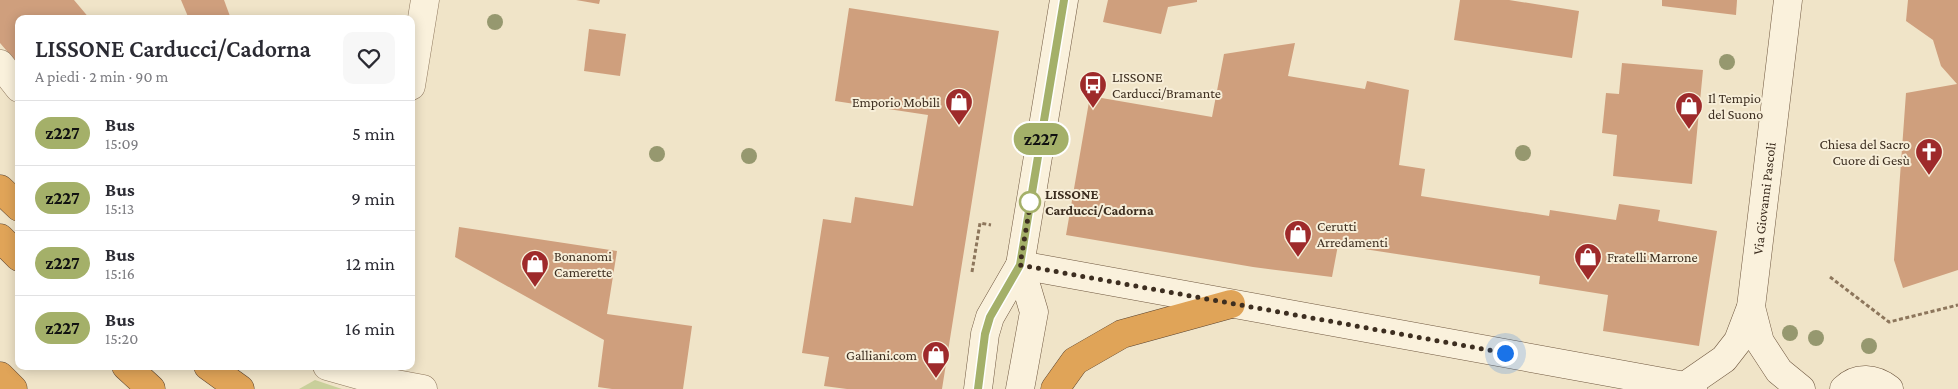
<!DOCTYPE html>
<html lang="it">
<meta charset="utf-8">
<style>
:root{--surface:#fff;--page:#f7f7f7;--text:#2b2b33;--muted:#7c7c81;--line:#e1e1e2}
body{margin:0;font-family:"Crimson Pro",serif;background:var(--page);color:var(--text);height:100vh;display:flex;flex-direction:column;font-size:19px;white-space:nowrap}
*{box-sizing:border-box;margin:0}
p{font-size:16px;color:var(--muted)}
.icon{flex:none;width:28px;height:28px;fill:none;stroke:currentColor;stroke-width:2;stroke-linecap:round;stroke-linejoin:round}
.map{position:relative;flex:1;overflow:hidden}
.side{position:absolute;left:15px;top:15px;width:400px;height:355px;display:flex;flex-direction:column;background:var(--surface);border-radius:10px;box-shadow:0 2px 12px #0003}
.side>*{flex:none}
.badge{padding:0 10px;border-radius:16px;font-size:18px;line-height:32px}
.you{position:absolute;width:25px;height:25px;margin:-12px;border:4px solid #fff;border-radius:50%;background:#1a73e8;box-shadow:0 0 0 8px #1a73e833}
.map>.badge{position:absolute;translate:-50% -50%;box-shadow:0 0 0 2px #fff}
.round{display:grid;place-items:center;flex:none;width:52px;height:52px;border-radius:10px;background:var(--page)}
.summary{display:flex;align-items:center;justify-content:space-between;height:85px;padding:0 20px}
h1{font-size:24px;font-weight:600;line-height:38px}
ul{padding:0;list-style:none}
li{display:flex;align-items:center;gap:15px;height:65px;padding:0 20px;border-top:1px solid var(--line)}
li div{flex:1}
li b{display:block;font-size:19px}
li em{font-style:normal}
li .badge{min-width:55px;font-weight:700;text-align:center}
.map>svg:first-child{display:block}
</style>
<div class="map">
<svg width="1958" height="389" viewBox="0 0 1958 389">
<rect width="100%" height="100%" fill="#f0e4c8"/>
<path fill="#c9cf9b" d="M315,380l27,9h-43z"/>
<g fill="#cf9f7d">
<path d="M0,0h74l16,19h-71v46l-19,-22z"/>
<path d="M181,0h43l7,19h-42z"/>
<path d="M576,0h24l-1,4z"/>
<path d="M1108,0h89v2l-29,5 -7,27 -58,-12z"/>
<path d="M1460,0h49l70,11 -7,47 -118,-18z"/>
<path d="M1662,0h75l-1,15 -74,-9z"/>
<path d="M1908,0h50v270l-55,18 -9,-28 12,-167 51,-9 -16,-18 -8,-26 -27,-19z"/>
<path d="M849,8l150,23 -57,358h-95l-23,-3 5,-29 -27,-4 21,-134 28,4 4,-26 58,9 15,-91 -93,-14z"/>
<path d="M589,29l37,5 -6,42 -36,-5z"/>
<path d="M1295,43l-7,33 77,13 2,-8 42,9 -10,75 26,4 -4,27 128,20 1,-6 66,10 3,-16 41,6 -2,11 59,10 -18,115 -96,-15 5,-36 -69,-11 1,-8 -202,-31 -6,32 -79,-10 -187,-32 24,-139 122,21 12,-63z"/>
<path d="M1622,63l81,7 -11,114 -79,-8 4,-41 -15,-2 4,-40 13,1z"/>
<path d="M459,227l158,24 -10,63 85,12 -9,63h-71l-14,-2 6,-47 -149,-83z"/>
</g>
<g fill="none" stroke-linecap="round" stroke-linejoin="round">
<defs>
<g id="street">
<path d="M0,64l19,24"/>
<path d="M411,86l14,-86"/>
<path d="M327,366l53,15 43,8"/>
</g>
<g id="secondary">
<path d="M1020,265l665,121 8,3"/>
<path d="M1020,265l14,47 -14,77"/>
<path d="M1751,307l9,35 19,29 22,18"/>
<path id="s1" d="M1685,386l39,-27 14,-18 13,-34 37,-307"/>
<path d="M978,389l7,-55 5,-17 30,-52 44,-265"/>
<path d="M1844,389c13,-13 31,-11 45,0"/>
</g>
<g id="highway">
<path d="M0,189l19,18"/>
<path d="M0,238l19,19"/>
<path d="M126,366l25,23"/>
<path d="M208,366l32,23"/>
<path d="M0,376l13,13"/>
<path d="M1055,389l20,-28 47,-27 109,-30"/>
</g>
</defs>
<use href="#street" stroke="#8d765c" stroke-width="29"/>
<use href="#secondary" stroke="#6f573f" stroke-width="29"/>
<use href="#highway" stroke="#5b4430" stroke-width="29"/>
<g stroke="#8d765c" stroke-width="3" stroke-dasharray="4 2.5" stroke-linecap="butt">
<path d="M972,272l8,-49 11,2"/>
<path d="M1830,277l59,45 69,-17"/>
</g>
<use href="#street" stroke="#faf1dc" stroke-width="28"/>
<use href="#secondary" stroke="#faf1dc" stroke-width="28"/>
<use href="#highway" stroke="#e0a458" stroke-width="28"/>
</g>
<g fill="#96986f">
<circle cx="495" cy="22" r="8"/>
<circle cx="1727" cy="62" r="8"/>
<circle cx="1523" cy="153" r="8"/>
<circle cx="657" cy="154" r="8"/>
<circle cx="749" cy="156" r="8"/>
<circle cx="1790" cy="333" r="8"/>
<circle cx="1816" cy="338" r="8"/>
<circle cx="1869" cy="346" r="8"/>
</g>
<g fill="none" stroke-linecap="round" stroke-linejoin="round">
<defs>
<path id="line" d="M978,389l7,-55 5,-17 30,-52 44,-265"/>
</defs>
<use href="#line" stroke="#fff" stroke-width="11"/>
<use href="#line" stroke="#a4b069" stroke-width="8"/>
<path stroke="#3d2e20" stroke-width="5" stroke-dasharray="0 9" d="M1030,202l2,-8 -12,71 485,88"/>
</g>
<defs>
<symbol id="bus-pin" viewBox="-11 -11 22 30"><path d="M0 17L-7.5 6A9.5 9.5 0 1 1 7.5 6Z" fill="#9e2a2b" stroke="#f7eed8"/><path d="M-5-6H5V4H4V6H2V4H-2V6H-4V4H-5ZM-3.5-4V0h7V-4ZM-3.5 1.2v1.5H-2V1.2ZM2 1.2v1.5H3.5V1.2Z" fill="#fff"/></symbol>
<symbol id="shop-pin" viewBox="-11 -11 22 30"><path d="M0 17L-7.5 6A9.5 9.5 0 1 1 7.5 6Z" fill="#9e2a2b" stroke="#f7eed8"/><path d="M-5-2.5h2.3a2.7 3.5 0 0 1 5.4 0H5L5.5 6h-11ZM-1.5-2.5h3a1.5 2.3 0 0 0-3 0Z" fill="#fff"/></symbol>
<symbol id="church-pin" viewBox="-11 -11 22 30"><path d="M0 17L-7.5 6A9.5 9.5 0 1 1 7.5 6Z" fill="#9e2a2b" stroke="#f7eed8"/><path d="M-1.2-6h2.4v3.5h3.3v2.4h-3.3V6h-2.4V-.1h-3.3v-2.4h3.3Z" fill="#fff"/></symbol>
</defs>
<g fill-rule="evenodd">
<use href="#bus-pin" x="1077" y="69" width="32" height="43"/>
<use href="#shop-pin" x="943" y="86" width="32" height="43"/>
<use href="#shop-pin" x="1673" y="90" width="32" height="43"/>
<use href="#church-pin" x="1913" y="136" width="32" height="43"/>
<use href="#shop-pin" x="1282" y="218" width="32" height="43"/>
<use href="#shop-pin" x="1572" y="241" width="32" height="43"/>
<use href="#shop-pin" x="519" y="248" width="32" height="43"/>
<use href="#shop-pin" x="920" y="339" width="32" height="43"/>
</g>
<circle fill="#fff" stroke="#a4b069" stroke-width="2.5" cx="1030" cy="202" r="10"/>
<g text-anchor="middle" stroke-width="4" stroke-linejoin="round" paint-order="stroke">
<g font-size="14" fill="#3d2e20" stroke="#f7eed8" text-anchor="start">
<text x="1112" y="82">LISSONE<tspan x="1112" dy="16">Carducci/Bramante</tspan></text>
<text x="1708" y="103">Il Tempio<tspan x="1708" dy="16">del Suono</tspan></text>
<text x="940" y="107" text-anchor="end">Emporio Mobili</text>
<text x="1910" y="149" text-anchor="end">Chiesa del Sacro<tspan x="1910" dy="16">Cuore di Gesù</tspan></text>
<text x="1317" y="231">Cerutti<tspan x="1317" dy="16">Arredamenti</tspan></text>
<text x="554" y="261">Bonanomi<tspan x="554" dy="16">Camerette</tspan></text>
<text x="1607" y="262">Fratelli Marrone</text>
<text x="917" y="360" text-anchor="end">Galliani.com</text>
</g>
<g font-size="14" font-weight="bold" fill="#3d2e20" stroke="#f7eed8" text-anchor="start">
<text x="1045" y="199">LISSONE<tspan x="1045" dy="16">Carducci/Cadorna</tspan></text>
</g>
<g font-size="14" fill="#3d2e20" stroke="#f7eed8">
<text dy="5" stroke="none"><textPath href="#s1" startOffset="216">Via Giovanni Pascoli</textPath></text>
</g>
</g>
</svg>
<div class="you" style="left:1505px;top:353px"></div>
<b class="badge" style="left:1041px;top:139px;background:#a4b069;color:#111">z227</b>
<section class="side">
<div class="summary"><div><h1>LISSONE Carducci/Cadorna</h1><p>A piedi · 2 min · 90 m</p></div><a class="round"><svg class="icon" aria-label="heart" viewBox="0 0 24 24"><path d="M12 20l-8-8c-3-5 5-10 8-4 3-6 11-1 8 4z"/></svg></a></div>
<ul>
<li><span class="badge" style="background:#a4b069;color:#111">z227</span><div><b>Bus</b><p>15:09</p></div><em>5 min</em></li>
<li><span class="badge" style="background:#a4b069;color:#111">z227</span><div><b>Bus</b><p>15:13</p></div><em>9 min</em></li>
<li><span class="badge" style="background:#a4b069;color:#111">z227</span><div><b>Bus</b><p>15:16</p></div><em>12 min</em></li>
<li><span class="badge" style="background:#a4b069;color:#111">z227</span><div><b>Bus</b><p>15:20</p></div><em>16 min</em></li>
</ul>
</section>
</div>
